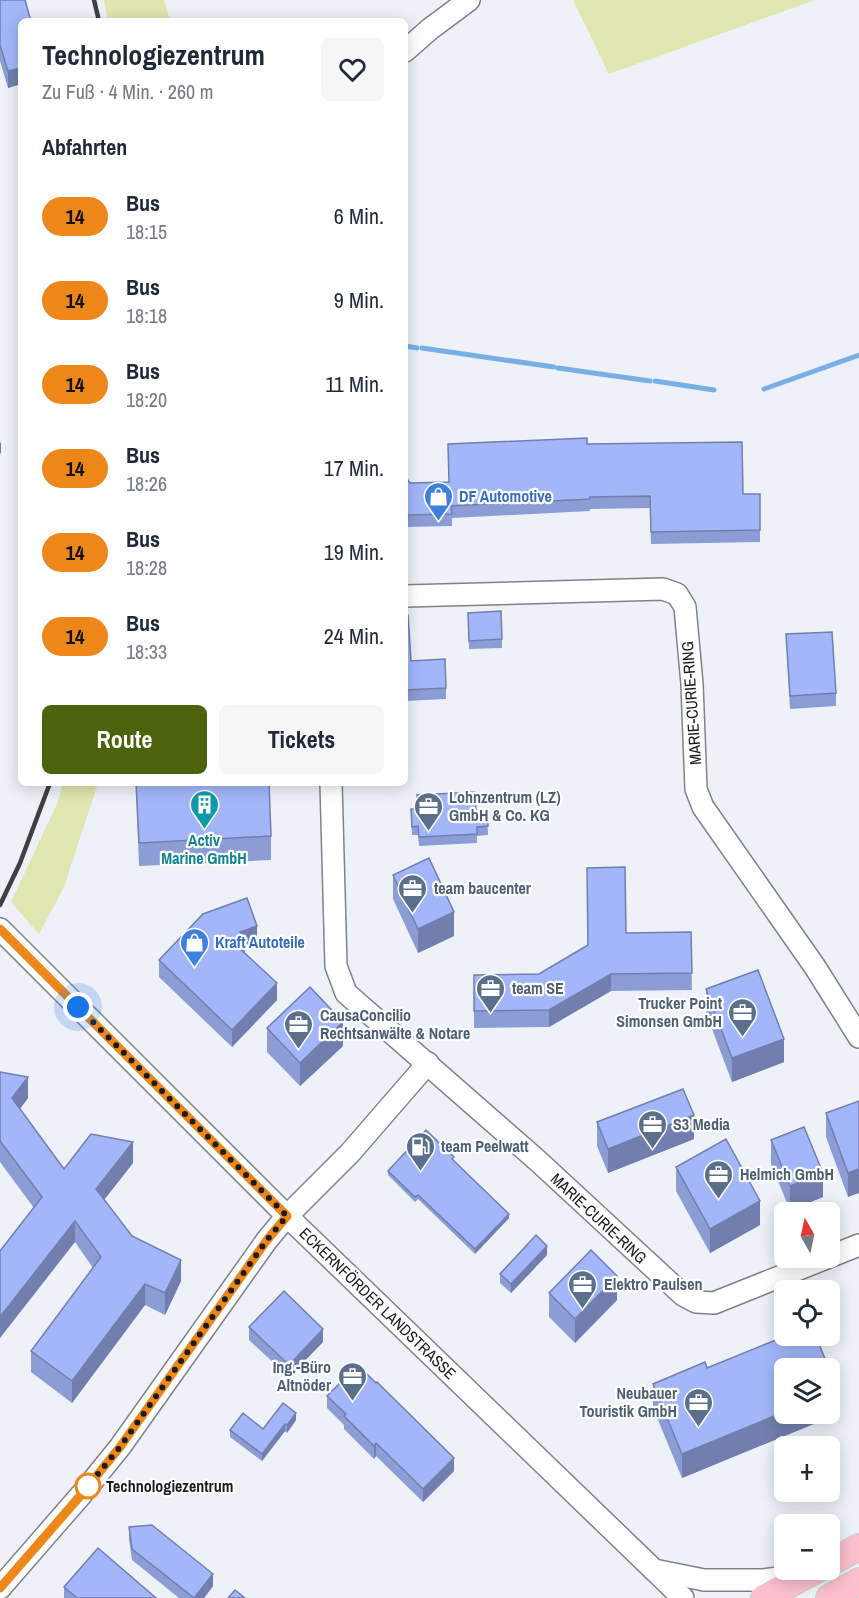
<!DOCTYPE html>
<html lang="de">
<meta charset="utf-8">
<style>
:root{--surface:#fff;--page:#f6f6f7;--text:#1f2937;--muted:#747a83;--accent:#4c620d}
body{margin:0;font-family:"Archivo Narrow",sans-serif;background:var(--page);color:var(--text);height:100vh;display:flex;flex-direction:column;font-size:22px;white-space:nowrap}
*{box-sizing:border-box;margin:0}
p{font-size:20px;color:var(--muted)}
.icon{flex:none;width:33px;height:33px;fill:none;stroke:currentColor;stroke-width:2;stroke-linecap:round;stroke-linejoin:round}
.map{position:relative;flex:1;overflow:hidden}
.sheet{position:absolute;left:18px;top:18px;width:390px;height:768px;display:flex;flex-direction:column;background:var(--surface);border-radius:9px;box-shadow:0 3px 15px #0003}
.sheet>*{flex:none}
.badge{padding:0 12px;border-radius:20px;font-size:21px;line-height:39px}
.needle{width:39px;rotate:351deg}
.tools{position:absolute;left:774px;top:1202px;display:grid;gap:12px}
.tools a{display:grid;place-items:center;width:66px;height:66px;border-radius:9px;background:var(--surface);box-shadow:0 3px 15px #0003;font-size:30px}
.you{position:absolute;width:30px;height:30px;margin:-15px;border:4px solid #fff;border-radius:50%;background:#1a73e8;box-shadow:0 0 0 9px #1a73e833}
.map>.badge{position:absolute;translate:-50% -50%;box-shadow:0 0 0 3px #fff}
h2{padding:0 24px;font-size:22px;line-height:54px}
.round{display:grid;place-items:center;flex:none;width:63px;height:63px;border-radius:9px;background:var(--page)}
.headline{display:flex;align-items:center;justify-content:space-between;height:102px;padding:0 24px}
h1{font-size:28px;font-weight:800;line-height:45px}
.cta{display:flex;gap:12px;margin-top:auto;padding:12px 24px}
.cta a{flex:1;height:69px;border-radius:9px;background:var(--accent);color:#fff;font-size:24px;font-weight:800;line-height:69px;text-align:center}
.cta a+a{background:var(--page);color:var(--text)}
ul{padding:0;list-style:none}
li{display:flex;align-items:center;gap:18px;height:84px;padding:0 24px}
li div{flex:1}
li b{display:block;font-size:22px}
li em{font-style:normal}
li .badge{min-width:66px;font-weight:700;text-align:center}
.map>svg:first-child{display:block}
</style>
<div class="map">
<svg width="859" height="1598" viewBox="0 0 859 1598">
<rect width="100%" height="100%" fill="#eef1f8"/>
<g fill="#e0e6af">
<path d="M104,0h60l6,21h-62z"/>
<path d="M573,0h242l-206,74z"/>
<path d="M63,783h35l-34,104 -25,47 -28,-32 46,-98z"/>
</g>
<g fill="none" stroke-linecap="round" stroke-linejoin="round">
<g stroke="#78afe4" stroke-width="5">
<path d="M405,346l12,2"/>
<path d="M422,348l132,19"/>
<path d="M558,368l92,13"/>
<path d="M655,381l59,9"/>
<path d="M764,389l95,-34"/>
</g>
<defs>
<g id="minor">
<path d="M405,51l25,-22 39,-29"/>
<path d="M405,596l258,-7 14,5 8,13 7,77 4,105 7,18 112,160 44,70"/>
<path d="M331,783l5,183 10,27 192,168 145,134 13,7 18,1 145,-58"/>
<path d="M0,929l287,287 396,382"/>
<path d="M654,1570l50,10h58l39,-5"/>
<path d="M0,1588l81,-93 39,-48 147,-207 20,-24 63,-63 78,-90"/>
</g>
<g id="major">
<path d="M830,1563l29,-16"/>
<path d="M764,1598l54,-29"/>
<path d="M829,1598l30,-17"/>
</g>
</defs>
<use href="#minor" stroke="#808289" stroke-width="24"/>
<use href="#major" stroke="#cdcdce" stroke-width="28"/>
<use href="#minor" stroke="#fff" stroke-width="21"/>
<use href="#major" stroke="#fbbfcd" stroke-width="26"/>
<g stroke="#3f4044" stroke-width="4.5">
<path d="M94,0l5,21"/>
<path d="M0,905l20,-42 30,-80"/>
</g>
</g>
<g fill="#8c9dd6">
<path d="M0,0l21,21v63l-13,4 -8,-27z"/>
<path d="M448,444h139l156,50h17v48l-109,2 -1,-36 -60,1v2l-138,7v8l-44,1 -2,11 -1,1v-63l5,7 39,-1z"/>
<path d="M21,500v26l-2,-1v-16z"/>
<path d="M405,616l6,45 35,27v11l-41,2z"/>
<path d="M468,622l34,17v9l-33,1z"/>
<path d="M786,634l50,59v13l-46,3z"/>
<path d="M136,783l135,53v24l-132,6z"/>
<path d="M417,795l59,16h11l1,24 -11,1v7l-58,3 -1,-11h-6l-1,-17v-9h6z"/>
<path d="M393,875l61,61 -36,17 -25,-54z"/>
<path d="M691,932l1,58 -81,1 -62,36 -75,1v-53l65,-1 49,-29 38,-12z"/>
<path d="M257,943l-12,4v6l32,47 -45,47 -73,-70v-17z"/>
<path d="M706,989l78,73 -52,20 -26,-69z"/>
<path d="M267,1028l76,18 -43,40 -33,-34z"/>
<path d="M0,1072l28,26 -8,11 44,60 69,-6 -29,37 28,36 49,45 -16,34 -20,-10 -73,98 -41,-31v-21l62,-83 -18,-26 -41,-34 -34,-46z"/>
<path d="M859,1101l-11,96 -22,-60v-24z"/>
<path d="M597,1122l97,17 -86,34 -11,-27z"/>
<path d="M771,1140l52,57 -33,13 -19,-46z"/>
<path d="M454,1161l55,57 -34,36 -57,-55 -3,3 -27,-27v-4z"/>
<path d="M676,1167l84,58 -50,28 -34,-62z"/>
<path d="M547,1255l-36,38 -11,-10v-9z"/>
<path d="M549,1293l68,7 -42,43 -26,-26z"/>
<path d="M249,1327l74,15 -34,35 -40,-37z"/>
<path d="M707,1368l131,46 -156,64 -29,-70v-24z"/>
<path d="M327,1396l127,75 -31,31 -47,-46 -2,3 -30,-30v-4l-17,-17z"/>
<path d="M296,1420l-9,13 -2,-2 -23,30 -32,-24v-7l33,-1z"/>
<path d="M129,1527l84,59 -9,12h-25l-47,-38 -3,-21z"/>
<path d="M64,1587l92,11h-92z"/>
</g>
<g fill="#727fae">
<path d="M21,68v16l-13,4v-17z"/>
<path d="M1,442v11l-1,1v-11z"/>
<path d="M408,515v12l-2,11 -1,1v-12z"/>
<path d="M454,912v24l-36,17v-24z"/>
<path d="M257,926v17l-12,4v8l-8,-9 3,-14z"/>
<path d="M611,974v17l-62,36v-17z"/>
<path d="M277,983v17l-45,47v-17z"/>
<path d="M343,1022v24l-43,40v-23z"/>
<path d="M784,1039v23l-52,20v-24z"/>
<path d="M28,1077v21l-16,21v-21z"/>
<path d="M694,1115v24l-86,34v-24z"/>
<path d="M133,1142v21l-37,47v-21z"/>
<path d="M859,1169v24l-11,4v-24z"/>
<path d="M823,1173v24l-33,13v-24z"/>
<path d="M760,1201v24l-50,28v-24z"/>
<path d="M509,1214v4l-34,36v-5z"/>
<path d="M75,1221v21l-75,96v-21z"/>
<path d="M547,1246v9l-36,38v-9z"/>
<path d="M181,1260v21l-16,34v-22z"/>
<path d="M617,1276v24l-42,43v-24z"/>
<path d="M145,1284v21l-73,98v-22z"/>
<path d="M323,1329v13l-34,35v-12z"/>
<path d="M838,1390v24l-156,64v-24l102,-42v1h46v-19z"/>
<path d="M296,1413v7l-9,13v-8z"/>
<path d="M285,1424v7l-23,30v-7z"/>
<path d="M376,1443v13l-2,3v-13z"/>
<path d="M454,1458v13l-31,31v-13z"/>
<path d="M213,1574v12l-9,12h-10z"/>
</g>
<g fill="#a3b6f9" stroke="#727fae" stroke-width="1.5">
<path d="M0,0h25l6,21h-10v47l-13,3 -8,-26z"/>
<path d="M587,438v6l155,-2 1,52h17v36l-109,2 -1,-36 -60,1v2l-139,7 1,8 -44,1 -2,11 -1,1v-51l5,7 39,-1 -1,-38z"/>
<path d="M501,611l1,28 -33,2 -1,-28z"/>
<path d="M408,615l3,46 34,-2 1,29 -41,2v-74z"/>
<path d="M832,632l4,61 -46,3 -4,-62z"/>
<path d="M136,783h133l2,53 -132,7z"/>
<path d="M475,792l1,19h11l1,15 -11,1v7l-58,3 -1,-11 -6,1 -1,-18h7l-1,-14z"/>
<path d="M429,858l25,54 -36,17 -25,-54z"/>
<path d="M625,867l1,66 65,-1 1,41 -81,1 -62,36 -75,1v-36l65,-1 49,-29 -1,-77z"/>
<path d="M247,898l10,28 -17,6 5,6 -8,8 40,37 -45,47 -73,-70 44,-46z"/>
<path d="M758,970l26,69 -52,19 -26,-69z"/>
<path d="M310,987l33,35 -43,41 -33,-35z"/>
<path d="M0,1072l28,5 -16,21 52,71 27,-35 42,8 -37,47 36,47 49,24 -16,33 -20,-9 -73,97 -41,-30 70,-94 -26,-36 -75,96v-66l42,-54 -42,-56z"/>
<path d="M683,1089l11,26 -86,34 -11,-27z"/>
<path d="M859,1101v68l-11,4 -22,-60z"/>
<path d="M804,1127l19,46 -33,13 -19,-46z"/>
<path d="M426,1130l28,27 -2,2 57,55 -34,35 -57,-54 -3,2 -27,-26z"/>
<path d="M726,1139l34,62 -50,28 -34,-62z"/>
<path d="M536,1235l11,11 -36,38 -11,-10z"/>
<path d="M591,1250l26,26 -42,43 -26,-26z"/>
<path d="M284,1291l39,38 -34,36 -40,-38z"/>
<path d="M788,1335h27l14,33h-45v44l-102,42 -29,-70 52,-22 2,6z"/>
<path d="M358,1365l18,18 1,-1 77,76 -31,31 -47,-46 -2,3 -30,-30 2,-2 -19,-18z"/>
<path d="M830,1369l8,21 -8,4z"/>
<path d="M283,1403l13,10 -9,12 -2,-1 -23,30 -32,-24 13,-17 20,16z"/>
<path d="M152,1525l61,49 -19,24 -62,-49 -3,-22z"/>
<path d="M98,1548l58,50h-79l-13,-11z"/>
<path d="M235,1590l10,8h-17z"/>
</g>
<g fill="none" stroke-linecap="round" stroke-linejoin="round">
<defs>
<path id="line" d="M0,929l287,287 -20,24 -147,207 -39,48 -81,93"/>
</defs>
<use href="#line" stroke="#fff" stroke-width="14"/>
<use href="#line" stroke="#ee8719" stroke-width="9"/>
<path stroke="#1b1c1f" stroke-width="6" stroke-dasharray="0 10.8" d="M78,1007l209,209 -20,24 -147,207 -32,39"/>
</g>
<defs>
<symbol id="shop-pin" viewBox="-11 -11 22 30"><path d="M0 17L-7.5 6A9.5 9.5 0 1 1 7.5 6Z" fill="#3f7fe0" stroke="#fefefe"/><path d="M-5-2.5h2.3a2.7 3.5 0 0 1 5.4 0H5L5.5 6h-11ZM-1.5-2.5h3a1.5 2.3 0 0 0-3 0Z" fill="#fff"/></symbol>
<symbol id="building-pin" viewBox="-11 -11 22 30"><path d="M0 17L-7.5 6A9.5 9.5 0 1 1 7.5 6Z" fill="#0f9aa8" stroke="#fefefe"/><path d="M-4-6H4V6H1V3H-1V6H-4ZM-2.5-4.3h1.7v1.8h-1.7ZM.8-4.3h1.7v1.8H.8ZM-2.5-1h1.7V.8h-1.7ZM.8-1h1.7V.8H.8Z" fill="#fff"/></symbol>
<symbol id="office-pin" viewBox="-11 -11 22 30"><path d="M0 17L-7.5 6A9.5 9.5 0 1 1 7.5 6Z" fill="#5c6f8a" stroke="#fefefe"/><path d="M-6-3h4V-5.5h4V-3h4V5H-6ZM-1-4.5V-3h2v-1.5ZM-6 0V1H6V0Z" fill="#fff"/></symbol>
<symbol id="fuel-pin" viewBox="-11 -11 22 30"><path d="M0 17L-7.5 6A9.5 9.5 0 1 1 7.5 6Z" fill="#5c6f8a" stroke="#fefefe"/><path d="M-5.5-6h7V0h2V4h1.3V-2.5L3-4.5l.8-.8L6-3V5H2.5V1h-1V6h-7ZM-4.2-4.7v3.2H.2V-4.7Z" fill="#fff"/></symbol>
</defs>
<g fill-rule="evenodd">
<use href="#shop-pin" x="422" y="480" width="33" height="45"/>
<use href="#building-pin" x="188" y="788" width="33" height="45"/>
<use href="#office-pin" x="412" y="790" width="33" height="45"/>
<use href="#office-pin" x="396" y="872" width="33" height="45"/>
<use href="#shop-pin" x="178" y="926" width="33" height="45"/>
<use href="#office-pin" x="474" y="972" width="33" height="45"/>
<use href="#office-pin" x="726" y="996" width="33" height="45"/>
<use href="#office-pin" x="282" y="1008" width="33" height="45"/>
<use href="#office-pin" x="636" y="1108" width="33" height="45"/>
<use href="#fuel-pin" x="404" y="1130" width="33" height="45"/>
<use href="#office-pin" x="702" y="1158" width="33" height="45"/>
<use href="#office-pin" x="566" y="1268" width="33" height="45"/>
<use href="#office-pin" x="336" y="1360" width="33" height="45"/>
<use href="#office-pin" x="682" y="1386" width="33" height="45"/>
</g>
<circle fill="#fff" stroke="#ee8719" stroke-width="3" cx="88" cy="1486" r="12"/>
<g text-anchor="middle" stroke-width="4.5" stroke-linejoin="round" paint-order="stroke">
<g font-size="16" font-weight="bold" fill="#366cbe" stroke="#fefefe" text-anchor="start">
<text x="459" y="502">DF Automotive</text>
<text x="215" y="948">Kraft Autoteile</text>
</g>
<g font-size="16" fill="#1b1c1f" stroke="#fefefe">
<text transform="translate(691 703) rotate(-94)" y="6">MARIE-CURIE-RING</text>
<text transform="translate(599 1218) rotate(43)" y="6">MARIE-CURIE-RING</text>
<text transform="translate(378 1303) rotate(44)" y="6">ECKERNFÖRDER LANDSTRASSE</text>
</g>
<g font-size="16" font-weight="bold" fill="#4e5e75" stroke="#fefefe" text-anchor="start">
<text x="449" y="803">Lohnzentrum (LZ)<tspan x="449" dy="18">GmbH &amp; Co. KG</tspan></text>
<text x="434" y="894">team baucenter</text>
<text x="512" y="994">team SE</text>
<text x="722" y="1009" text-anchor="end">Trucker Point<tspan x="722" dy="18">Simonsen GmbH</tspan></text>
<text x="320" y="1021">CausaConcilio<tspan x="320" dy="18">Rechtsanwälte &amp; Notare</tspan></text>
<text x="673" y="1130">S3 Media</text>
<text x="441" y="1152">team Peelwatt</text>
<text x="740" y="1180">Helmich GmbH</text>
<text x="604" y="1290">Elektro Paulsen</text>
<text x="331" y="1373" text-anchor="end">Ing.-Büro<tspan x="331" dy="18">Altnöder</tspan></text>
<text x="677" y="1399" text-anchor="end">Neubauer<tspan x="677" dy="18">Touristik GmbH</tspan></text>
</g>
<g font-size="16" font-weight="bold" fill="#0d838f" stroke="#fefefe">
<text x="204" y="846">Activ<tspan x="204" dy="18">Marine GmbH</tspan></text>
</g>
<g font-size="16" font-weight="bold" fill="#1b1c1f" stroke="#fefefe" text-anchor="start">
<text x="106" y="1492">Technologiezentrum</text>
</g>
</g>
</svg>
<div class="tools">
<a><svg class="needle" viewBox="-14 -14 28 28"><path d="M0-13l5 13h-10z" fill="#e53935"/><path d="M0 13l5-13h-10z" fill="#747a83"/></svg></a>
<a><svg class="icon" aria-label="locate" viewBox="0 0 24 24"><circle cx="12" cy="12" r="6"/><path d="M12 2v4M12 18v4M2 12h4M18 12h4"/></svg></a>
<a><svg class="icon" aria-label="layers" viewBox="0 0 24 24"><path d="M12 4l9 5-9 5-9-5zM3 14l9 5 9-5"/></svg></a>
<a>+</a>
<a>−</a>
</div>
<div class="you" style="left:78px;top:1007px"></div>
<section class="sheet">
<div class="headline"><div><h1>Technologiezentrum</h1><p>Zu Fuß · 4 Min. · 260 m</p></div><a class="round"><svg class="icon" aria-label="heart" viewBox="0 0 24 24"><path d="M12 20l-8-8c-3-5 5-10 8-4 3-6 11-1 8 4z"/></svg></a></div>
<h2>Abfahrten</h2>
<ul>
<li><span class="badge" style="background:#ee8719;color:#111">14</span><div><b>Bus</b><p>18:15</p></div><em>6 Min.</em></li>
<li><span class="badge" style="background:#ee8719;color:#111">14</span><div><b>Bus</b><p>18:18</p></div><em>9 Min.</em></li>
<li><span class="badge" style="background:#ee8719;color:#111">14</span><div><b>Bus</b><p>18:20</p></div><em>11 Min.</em></li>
<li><span class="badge" style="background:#ee8719;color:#111">14</span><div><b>Bus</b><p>18:26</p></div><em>17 Min.</em></li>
<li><span class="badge" style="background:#ee8719;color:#111">14</span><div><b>Bus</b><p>18:28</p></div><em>19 Min.</em></li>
<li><span class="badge" style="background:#ee8719;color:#111">14</span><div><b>Bus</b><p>18:33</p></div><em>24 Min.</em></li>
</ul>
<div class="cta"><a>Route</a><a>Tickets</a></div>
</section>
</div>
